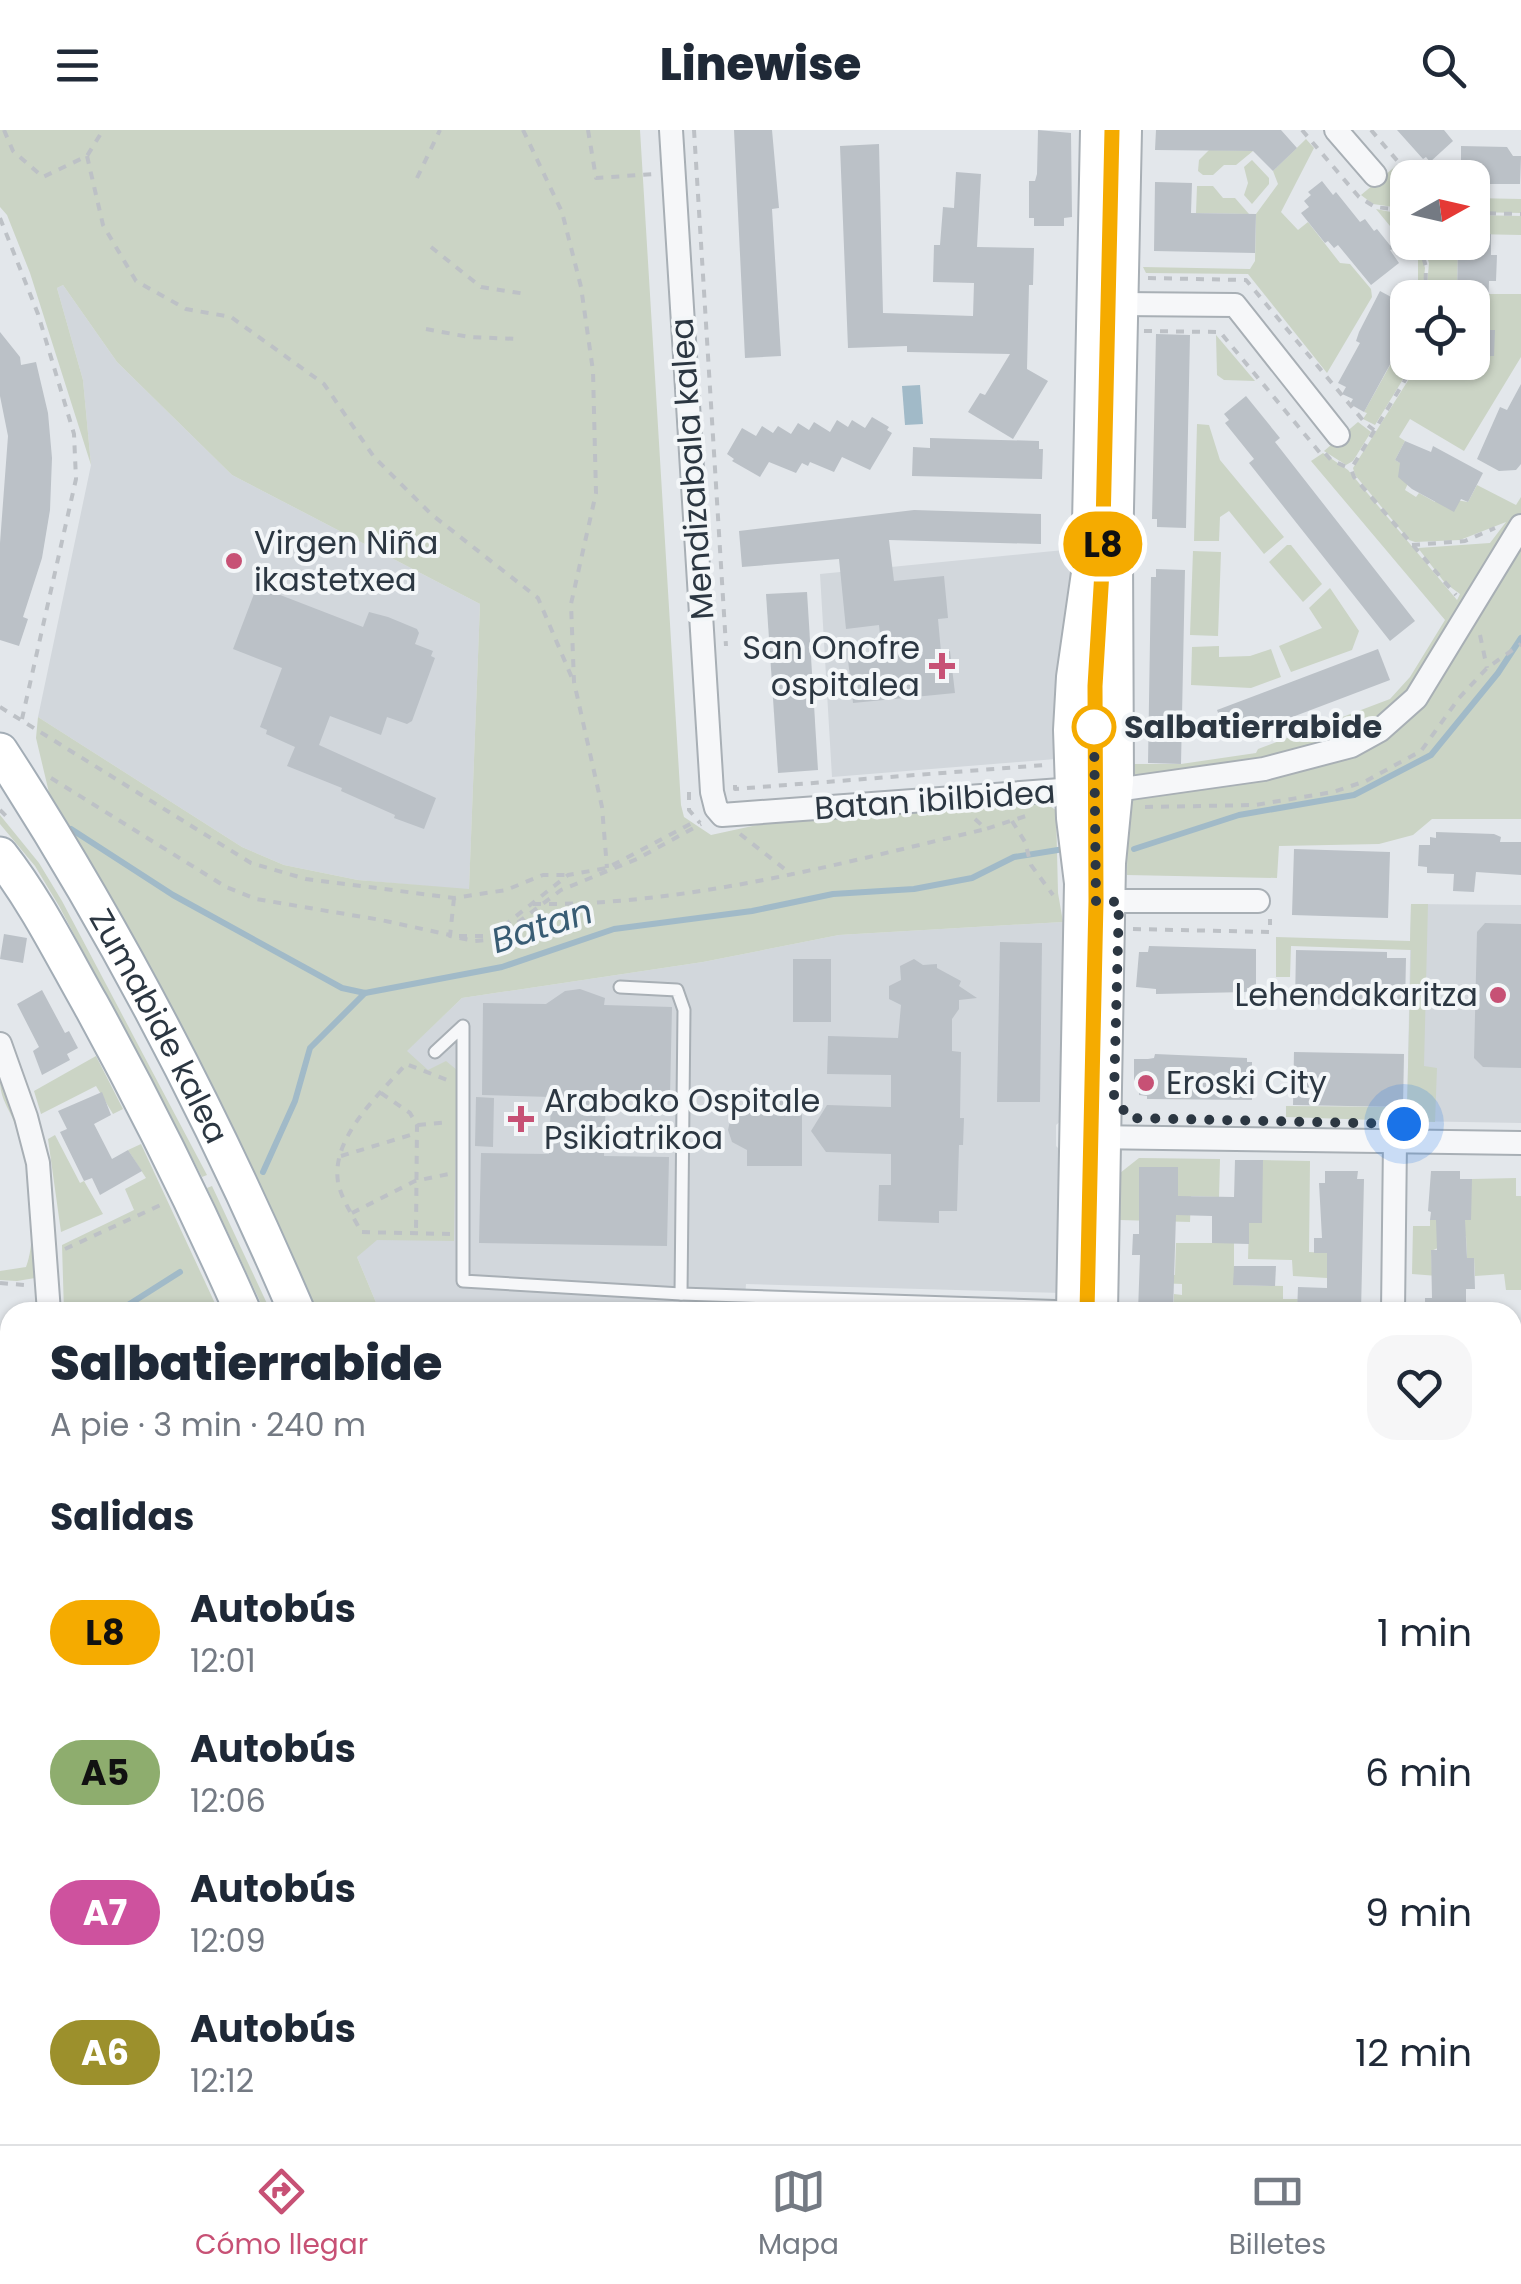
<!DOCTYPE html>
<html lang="es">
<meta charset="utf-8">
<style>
:root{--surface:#fff;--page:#f6f6f7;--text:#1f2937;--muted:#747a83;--line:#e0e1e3;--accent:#c75175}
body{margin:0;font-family:Poppins,sans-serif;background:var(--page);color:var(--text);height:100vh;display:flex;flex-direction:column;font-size:38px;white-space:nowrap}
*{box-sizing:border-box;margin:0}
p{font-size:32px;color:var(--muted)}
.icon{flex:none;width:55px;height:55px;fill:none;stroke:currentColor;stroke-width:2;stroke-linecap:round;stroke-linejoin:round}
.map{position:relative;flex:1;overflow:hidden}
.panel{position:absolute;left:0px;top:1172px;width:1522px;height:842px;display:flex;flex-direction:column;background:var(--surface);border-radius:30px 30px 0 0;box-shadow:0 2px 8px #0004}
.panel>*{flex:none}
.badge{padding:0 20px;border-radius:32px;font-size:35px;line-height:65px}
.needle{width:65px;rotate:82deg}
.tools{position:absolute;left:1390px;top:30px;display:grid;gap:20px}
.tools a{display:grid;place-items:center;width:100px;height:100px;border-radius:20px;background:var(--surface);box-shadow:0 2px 8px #0004;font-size:50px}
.you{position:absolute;width:50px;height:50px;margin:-25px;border:8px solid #fff;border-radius:50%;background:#1a73e8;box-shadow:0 0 0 15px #1a73e833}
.map>.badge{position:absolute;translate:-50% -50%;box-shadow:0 0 0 5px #fff}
h2{padding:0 50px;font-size:38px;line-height:90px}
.round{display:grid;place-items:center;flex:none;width:105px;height:105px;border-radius:30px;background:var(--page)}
.head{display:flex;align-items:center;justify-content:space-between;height:170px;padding:0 50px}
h1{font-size:48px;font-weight:800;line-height:75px}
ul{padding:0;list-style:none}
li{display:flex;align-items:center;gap:30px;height:140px;padding:0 50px}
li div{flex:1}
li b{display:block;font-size:38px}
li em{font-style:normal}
li .badge{min-width:110px;font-weight:700;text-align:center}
header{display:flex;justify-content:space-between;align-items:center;height:130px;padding:0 50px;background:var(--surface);font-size:45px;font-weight:800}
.tab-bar{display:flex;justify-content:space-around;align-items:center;height:140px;border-top:2px solid var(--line);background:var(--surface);font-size:28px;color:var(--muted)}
.tab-bar a{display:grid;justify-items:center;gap:5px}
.tab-bar .selected{color:var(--accent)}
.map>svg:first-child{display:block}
</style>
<header><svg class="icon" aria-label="menu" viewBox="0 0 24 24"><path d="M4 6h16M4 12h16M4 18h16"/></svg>Linewise<svg class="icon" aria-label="search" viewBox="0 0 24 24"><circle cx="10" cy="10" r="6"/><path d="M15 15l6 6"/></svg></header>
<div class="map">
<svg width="1521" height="2014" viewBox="0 0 1521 2014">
<rect width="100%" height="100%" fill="#e3e7eb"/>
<g fill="#d2d7dc">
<path d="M63,155l54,77 115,113 248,129 -11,286 -111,-10 -74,-15 -42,-18 -204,-130 53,-252 -8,-85 -26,-92z"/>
<path d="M1074,419l-17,135 -1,75 -224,18 -12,-203z"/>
<path d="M1411,774l110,1v218l-114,-2z"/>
<path d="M1063,792v197l-7,6v21l8,8 -2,139 -316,-9 -2,28h-364l-23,-55 21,-179 84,-80 241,-36 136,-27z"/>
<path d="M1513,1917h8v97h-84v-9h75z"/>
</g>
<g fill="#cbd4c5">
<path d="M0,0h640l41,675 3,12 27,18 55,-12 275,-22 15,9 2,83 5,29 -224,13 -136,27 -241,36 -55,53 21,19 18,-9 11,9 -3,171 -77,-1 -20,17 23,55h-64l-75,-164 -67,-134 -123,-213 -15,-63 2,-21 204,130 42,18 74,15 111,9 11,-285 -248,-129 -115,-113 -54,-77 -6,3 26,92 8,85 -61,-192 -23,-58 -7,-8z"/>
<path d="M1306,9l8,9 -33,64 17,18 10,-8 32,41 10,1 21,25 1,8 -45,76 -79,-99 -102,-1 -3,-6 107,2 5,-8 1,-47 22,-30 -5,-13z"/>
<path d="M1209,20l44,1 -17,14h-12l-11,10h-10l-5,-4 1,-11z"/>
<path d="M1252,30l17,18v6l-17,20 -8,-9 4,-12 -4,-16z"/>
<path d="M1397,35l14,12 -3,1 -1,31 -34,-5 -12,-9z"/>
<path d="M1197,56h16l10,12h12l14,16 -53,-1z"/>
<path d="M1473,68l48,1v14l-48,-1z"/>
<path d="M1376,79l15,3 16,17 1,13 11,3 6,23 -3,29h-4v-37z"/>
<path d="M1473,85l48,1v19l-48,-1z"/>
<path d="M1422,113h36l-1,54h-31l3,-34z"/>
<path d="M1489,164h32v63l-57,94 -54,-32 -11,18 6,4 -10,19 9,5 -5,13 11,1 -5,11 11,7 3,-4 16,9 3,-5 30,5 9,-17 39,20 5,-8v322h-89l-19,16 -34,9 -100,2 -2,32 -150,-3 1,-111h53l75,-11 2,-4 132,-50 20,-22 35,-57 -134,-159 12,-8 25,17 109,130 3,-6 -15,-11 -27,-35 72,-5 16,-21 -46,18 -45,2 -6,-2 -54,-65 -2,-7 66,-105 53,-1 1,-63h15z"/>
<path d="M1407,188l1,44 5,1 -38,62 -12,-6 4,-6 -3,-1 29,-52 -6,-4z"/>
<path d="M1216,205l39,46 -31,-1 -7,-5z"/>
<path d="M1358,292l13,10 -18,29 -7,4 -22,-14z"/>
<path d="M1197,294l12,1 11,35 64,77 -20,17 -35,-43 -9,6 -1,24h-25z"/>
<path d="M1287,415h4l31,39 -19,18 -34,-40z"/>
<path d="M1193,421l28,1 -3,84 -28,-1z"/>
<path d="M1330,458l29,43 -7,19 -61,22 -12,-26 43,-18 -13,-20z"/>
<path d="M1219,516v11l31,-1 21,-7 10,28 -30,11 -60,-3 1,-38z"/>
<path d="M0,685l39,48 23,38 145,274 -5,2 -143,-271 -24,-40 -35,-42z"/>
<path d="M1411,774h17l-4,162 13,2 -2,54 -149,-5v-11l121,1 4,-157 -120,-4 -1,31h-14v-40l134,4z"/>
<path d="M96,926l27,53 -10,5 -17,-28 -55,28 -7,-23z"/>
<path d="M0,949h5l18,48 18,150 -24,4 -17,-1v-9l26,-4c14,-35 1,-115 -14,-150 -7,-15 -12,-21 -12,-38z"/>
<path d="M55,1005l25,48 4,-2 19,33 -42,18 -13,-93z"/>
<path d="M141,1014l78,168h-155l-2,-67 72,-35 -9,-21 21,-11 -18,-28z"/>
<path d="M1139,1028l81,1 -1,38 -28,-1 -1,26 -70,-2v-47z"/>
<path d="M1263,1030l47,1 -1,91 18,1v25l-34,-2 -1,-16 -44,-1 1,-36z"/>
<path d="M1516,1048v18h5v94h-15l-2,-16 -29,2 -1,-18h-7l-1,-22 -35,15 1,22 19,4 -39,-3 1,-48h17v-6h15l27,-41z"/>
<path d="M212,1056l59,126h-6l-58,-124z"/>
<path d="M1176,1113h58v42l49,1v13h15l-1,13h-124l1,-18 8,1v-11l-24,-1v-8h17z"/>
<path d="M1512,1246h9v99h-8z"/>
<path d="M0,1351l10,2v225l-10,28z"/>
<rect x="1512" y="1738" width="9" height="179"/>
<path d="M413,2005h82l1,9h-124z"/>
<path d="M522,2005h91l1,9h-90z"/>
<rect x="1102" y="2005" width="335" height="9"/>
</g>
<path fill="#a1bac8" d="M920,255l3,39 -18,1 -3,-39z"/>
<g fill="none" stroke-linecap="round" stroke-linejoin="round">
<g stroke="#a1bac8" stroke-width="6">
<path d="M71,699l102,66 169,93 23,5 137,-26 112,-38 138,-18 81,-17 81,-5 58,-11 42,-21 50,-8"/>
<path d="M1134,719l105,-34 115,-20 77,-40 67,-82 23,-35"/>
<path d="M263,1042l32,-71 15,-53 55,-55"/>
<path d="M122,1182l6,-7 52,-33"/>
<path d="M0,1405l10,-5"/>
</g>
</g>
<g fill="#bbc1c7">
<path d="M734,0h38l7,78 -7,1 9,147 -36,2z"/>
<path d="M1038,0l33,3 1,84 -8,1v8h-30v-8h-5v-37h6l2,-7z"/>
<path d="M1156,0h125l16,18 -24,23 -20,-20 -98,-1z"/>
<path d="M1397,0h47l9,11 -23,21 -4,-5 -3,2z"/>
<path d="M879,14l4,169 90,3 1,-33 -41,-1 1,-37h6l3,-38 11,1 2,-36 25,2 -4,73 57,1 -1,37h-4l-2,84 21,12 -35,58 -45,-27 12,-19 5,2 25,-41 -103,-2v-6l-59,2 -8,-202z"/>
<path d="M1461,16l46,1 6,9h8l-1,28h-48v-6h-11z"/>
<path d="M1322,51l11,14 3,-3 24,30 5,-3 9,12 3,-2 16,20 -3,1 9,13 -28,22 -33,-40 -4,3 -6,-7 -3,2 -24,-30 8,-6 -5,-6 7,-6 -3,-3z"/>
<path d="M1155,52l37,1 -1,30 65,1 -1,39 -101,-2z"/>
<path d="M1472,104h19v21h6l-1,26h-7l-1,29v20h7l-1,26h-22v-58h-15l1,-56h14z"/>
<path d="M1380,161l28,15v17l-18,34 3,2 -29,53 -14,-8 3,-5 -11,-5 4,-7 -8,-4 22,-40 -4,-2 3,-9z"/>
<path d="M0,202l20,25 1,8 15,-3 12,51 4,45 -2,52 -8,48 -19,59 5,2 -9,27 -19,-6v-97l8,-107 -8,-40z"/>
<path d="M1156,204l34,1 -4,193 -29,-1v-8h-5z"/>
<path d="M1521,254v80l-5,6 -17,1 -22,-12 23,-52 7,3z"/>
<path d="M1246,266l34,42 -5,4 140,179 -25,20 -141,-178 5,-4 -29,-36 4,-3 -5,-6z"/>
<path d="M872,287l17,10 -2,3 5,3 -22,37 -28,-13 -8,15 -24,-10 -2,4 -6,-3 -6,10 -27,-11 -9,15 -28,-16 2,-2 -7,-5 15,-26 14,8 6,-10 11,7 5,-7 13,8 7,-11 11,7 5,-8 16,10 7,-12 11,7 4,-7 13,8z"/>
<path d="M930,308l109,3v8h4l-1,30 -130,-3 1,-29 17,1z"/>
<path d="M1405,311l26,11 2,-6 50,27 -15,29 -7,-3 -7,13 -42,-23 -14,-12 2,-14 -5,-3z"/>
<path d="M914,380l127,4v30l-152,-4 5,41 50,-5 4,42 -10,1 3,33 9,-1 5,42 -102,10 -5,-43 34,-4 -3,-31 -33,4 -7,-70 -97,8 -3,-36z"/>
<path d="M1156,439l29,1 -4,194 -33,-1 3,-186h5z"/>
<path d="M257,456l106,41 6,-15 19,5 29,12 2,4 -4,11 18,7 -2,5 4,2 -23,63 -5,3 -20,-7 -6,18 -51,-19 -11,29 117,53 -12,31 -30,-11 1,-3 -54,-24 1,-3 -55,-22 8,-19 -29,-13 1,-4 -7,-3 22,-59 -49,-19z"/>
<path d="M807,462l11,178 -40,3 -12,-179z"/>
<path d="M1378,519l12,31 -161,61 -12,-31z"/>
<path d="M1436,702l58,2 7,3 -1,5h21v33l-45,-3 -2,20 -21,-1 1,-17 -27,-1v-6l-9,-1 1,-21h11v-8l6,1z"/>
<path d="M1294,719l96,3 -2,66 -96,-3z"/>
<path d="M1485,793l36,1v144l-38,-1 -9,-9 3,-126z"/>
<path d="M4,804l23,4 -4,25 -23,-4z"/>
<path d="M1000,812l42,1 -2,159h-43z"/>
<path d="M1149,816l107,3v39h-9v4l-91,2v-5l-20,-2 3,-35h9z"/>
<path d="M1296,820l91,2v6h19l-1,48 -110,-2z"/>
<rect x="793" y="829" width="38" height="63"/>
<path d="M914,829l9,6 14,-1v4l24,13 -2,5 18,12 -18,2v9l-7,10v32l9,1 -1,66h4l-1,27h-4l-2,66h-18v12l-61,-2 1,-36h12v-31l-65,-2 -15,-21 16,-26 64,2v-32l-64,-1 1,-38 70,2 3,-33 -12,-6v-13l12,-6 -1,-14z"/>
<path d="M580,859l25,9 -1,7 68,2 -2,90 -64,-2 -2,61 65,1 -2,89 -188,-3 2,-90 68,1 2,-57 -69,-2 1,-92 63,1 19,-13z"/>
<path d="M42,860l23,43 4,-2 9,17 -11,6 3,6 -28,15 -9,-24 6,-4 -22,-43z"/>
<path d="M1294,922l110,2 -1,53 -110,-2z"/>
<path d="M1155,924l92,4v4h5v38l-105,-1v-3l-8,-1v-13h-5v-23h14l6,-1z"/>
<path d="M747,961h55v75h-55v-16l-15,-8 -4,-12 3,-14 16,-12z"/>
<path d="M102,962l9,23 -17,9 18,35 16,-9 14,21 -42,24 -8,-17 -8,3 -24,-49 7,-3 -9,-18z"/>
<path d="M476,967l18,1 -1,49 -18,-1z"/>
<path d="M1235,1030h28l-1,63h-13v21l-37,-1v-27l-36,-1 -3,97h-35l2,-57h-8l1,-21h6v-67h39v29l56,1z"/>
<path d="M1325,1041h33l-1,8h7l-3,133h-64l1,-25 29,1v-35h-13v-15h8l-3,-55h6z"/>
<path d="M1431,1041h29v8h12l-1,41h-6l2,38h7l1,31h-9v23h-41v-14h7l-1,-48h6l-1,-30h-6l1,-8 -3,-1z"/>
<path d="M1234,1136h42l-1,20 -42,-1z"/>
</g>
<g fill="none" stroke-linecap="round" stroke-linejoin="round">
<defs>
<g id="lane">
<path d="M1095,720v-164l6,-92"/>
<path d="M620,857l57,3 7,20 -3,284"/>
<path d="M435,922l28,-26v255l218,13 390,13"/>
<path d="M631,2014l78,-1 2,-8"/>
<path d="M956,2014l1,-9"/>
<path d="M1055,2014v-9"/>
</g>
<g id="street">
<path d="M671,0l41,662 4,16 6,7 339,-25 62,-1 141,-20 87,-23 29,-16 36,-32 105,-172"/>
<path d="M1336,0l39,45"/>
<path d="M1121,174l114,1 103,130"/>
<path d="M1095,771h163"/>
<path d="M0,914l26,73 12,46 11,149"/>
<path d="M1090,1007l431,6"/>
<path d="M1393,1182l2,-171"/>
<path d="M1512,1361l9,1"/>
<path d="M0,1634l10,-8"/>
<path d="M1512,1707l9,1"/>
<path d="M0,1946l11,68"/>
<path d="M179,2014l1,-9"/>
</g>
<g id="secondary">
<path d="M1073,1182l8,-429 -8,-65 -3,-88 3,-53 15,-104 9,-443"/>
<path d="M1101,1182l8,-449 8,-82 -1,-225 9,-426"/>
<path d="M1083,2014v-9"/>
</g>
<g id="primary">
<path id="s1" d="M0,621c115,177 214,368 297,561"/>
<path d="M0,725c36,46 62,99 91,150 55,100 106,203 152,307"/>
<path d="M516,2005l1,9"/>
<path d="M626,2005l1,9"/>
</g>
</defs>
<use href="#lane" stroke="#a8afb5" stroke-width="15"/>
<use href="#street" stroke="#a8afb5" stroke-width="26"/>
<use href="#secondary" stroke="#a8afb5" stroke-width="36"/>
<use href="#primary" stroke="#a3adb6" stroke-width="39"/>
<g stroke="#bdc1c6" stroke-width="4" stroke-dasharray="8 8" stroke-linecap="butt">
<path d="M4,0l9,21 30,26 44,-21 13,-21"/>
<path d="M523,0l39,82 19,75 12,84 3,122 -25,111 3,78 28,125 5,61"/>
<path d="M588,0l8,48 58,-4"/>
<path d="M694,0l32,516"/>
<path d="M1302,0l57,67 16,10 33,4"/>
<path d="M1371,0l41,48"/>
<path d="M87,26l16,69 33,56 50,28 45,8 93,67 50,73 57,57 107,84 34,80"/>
<path d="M417,48l23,-48"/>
<path d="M1394,80l14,16"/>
<path d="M1472,83l49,1"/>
<path d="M0,88l38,96 36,120 2,45 -54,240"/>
<path d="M1419,112l7,25 -1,31"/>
<path d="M431,117l50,40 45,7"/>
<path d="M1148,148l98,2 120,144 8,6"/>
<path d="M426,199l43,8 49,2"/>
<path d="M1144,201l76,1 101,122 3,-2 7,8 20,9"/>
<path d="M1416,232l-65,107 3,8 102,118"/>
<path d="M1412,415l53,-4 30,-13"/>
<path d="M1480,505l7,33"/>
<path d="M0,577l251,156 55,16 148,19 52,-8 37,-15h25"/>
<path d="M51,648l175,109 30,12 125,21 69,15"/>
<path d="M735,655v4l310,-24"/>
<path d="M689,662v18l11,13"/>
<path d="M1145,677l110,-2 78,-13 33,-11 55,-30 38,-53 28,-30 34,-24"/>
<path d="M0,680l11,11"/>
<path d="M975,689l11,10 43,-14"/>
<path d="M1012,691l13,21 6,23 22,30"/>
<path d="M740,704l51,40"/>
<path d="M454,768l-4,38 25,5 21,-2 65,-49 76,-31 64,-35"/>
<path d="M533,774c153,2 305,-40 453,-75"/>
<path d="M1133,799l137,3v-13"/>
<path d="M459,806h32l77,-61 39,-7 89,-47"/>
<path d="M381,963l29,20 7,12 -1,106"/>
<path d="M418,995l31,-3"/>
<path d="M341,1026l76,-23"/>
<path d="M352,1083l63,-32 34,-7"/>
<path d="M450,1104l-89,-2c-7,-15 -20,-33 -23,-50 -7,-45 41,-87 68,-118l44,17"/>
<path d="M65,1119l100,-46"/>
<path d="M0,1153l25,2"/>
<path d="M670,1176v6h19"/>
<path d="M0,1349l10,2"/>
<path d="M1512,1833l9,1"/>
<path d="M560,2005l1,9"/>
<path d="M578,2005l1,9"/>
<path d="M1251,2005l4,9"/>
<path d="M1253,2010l13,4"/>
<path d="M1172,2014l13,-9"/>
<path d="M1320,2014l8,-9"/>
</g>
<use href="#lane" stroke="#f6f7f9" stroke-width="11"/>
<use href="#street" stroke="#f6f7f9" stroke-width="22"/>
<use href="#secondary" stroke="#fff" stroke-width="32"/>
<use href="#primary" stroke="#fff" stroke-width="35"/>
</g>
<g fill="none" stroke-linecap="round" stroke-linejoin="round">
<defs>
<path id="line" d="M1087,1182l9,-411 -1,-215 7,-115 10,-441"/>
</defs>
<use href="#line" stroke="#fff" stroke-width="22"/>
<use href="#line" stroke="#f5ab00" stroke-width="15"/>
<path stroke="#2c3742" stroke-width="10" stroke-dasharray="0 18" d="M1094,597v-3l2,177 23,1 -5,194 15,22 275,6"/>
</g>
<g fill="#c75175" stroke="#f3f6f8" stroke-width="4">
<circle cx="234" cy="431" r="10"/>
<path d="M937 521h10v10h10v10h-10v10h-10v-10h-10v-10h10z"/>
<circle cx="1498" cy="865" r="10"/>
<circle cx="1146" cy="953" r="10"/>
<path d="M516 974h10v10h10v10h-10v10h-10v-10h-10v-10h10z"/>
</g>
<circle fill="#fff" stroke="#f5ab00" stroke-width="5" cx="1094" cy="597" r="20"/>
<g text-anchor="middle" stroke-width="8" stroke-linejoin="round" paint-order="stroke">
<g font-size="32" fill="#2c3742" stroke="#f3f6f8">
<text transform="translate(692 339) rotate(-94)" y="11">Mendizabala kalea</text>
<text transform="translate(935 670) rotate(-4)" y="11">Batan ibilbidea</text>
<text dy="11" stroke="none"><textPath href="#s1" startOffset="318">Zumabide kalea</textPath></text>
</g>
<g font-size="32" fill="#2c3742" stroke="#f3f6f8" text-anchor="start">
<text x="254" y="424">Virgen Niña<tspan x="254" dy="37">ikastetxea</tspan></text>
<text x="920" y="529" text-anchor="end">San Onofre<tspan x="920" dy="37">ospitalea</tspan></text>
<text x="1478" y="876" text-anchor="end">Lehendakaritza</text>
<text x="1166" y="964">Eroski City</text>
<text x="544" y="982">Arabako Ospitale<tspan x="544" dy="37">Psikiatrikoa</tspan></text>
</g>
<g font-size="32" font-weight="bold" fill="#2c3742" stroke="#f3f6f8" text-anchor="start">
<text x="1124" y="608">Salbatierrabide</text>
</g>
<g font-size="35" font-style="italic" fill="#385c74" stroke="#f3f6f8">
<text transform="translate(542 796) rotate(-18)" y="12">Batan</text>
</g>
</g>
</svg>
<div class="tools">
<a><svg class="needle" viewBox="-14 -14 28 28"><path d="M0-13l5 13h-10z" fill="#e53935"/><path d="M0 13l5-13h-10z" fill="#747a83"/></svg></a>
<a><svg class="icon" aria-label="locate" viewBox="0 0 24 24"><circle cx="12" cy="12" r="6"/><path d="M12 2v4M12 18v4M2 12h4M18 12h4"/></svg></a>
</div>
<div class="you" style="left:1404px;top:994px"></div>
<b class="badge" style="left:1103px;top:414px;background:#f5ab00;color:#111">L8</b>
<section class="panel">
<div class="head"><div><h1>Salbatierrabide</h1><p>A pie · 3 min · 240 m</p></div><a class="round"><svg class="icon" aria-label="heart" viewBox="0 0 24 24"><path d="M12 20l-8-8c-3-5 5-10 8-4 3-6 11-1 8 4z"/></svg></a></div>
<h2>Salidas</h2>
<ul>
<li><span class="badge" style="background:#f5ab00;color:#111">L8</span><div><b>Autobús</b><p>12:01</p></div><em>1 min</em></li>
<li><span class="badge" style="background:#8ead6e;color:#111">A5</span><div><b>Autobús</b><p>12:06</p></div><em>6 min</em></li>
<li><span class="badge" style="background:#ce529e;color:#fff">A7</span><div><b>Autobús</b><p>12:09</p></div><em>9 min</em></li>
<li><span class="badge" style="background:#9c902c;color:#fff">A6</span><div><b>Autobús</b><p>12:12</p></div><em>12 min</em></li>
</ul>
</section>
</div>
<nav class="tab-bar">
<a class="selected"><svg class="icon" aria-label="directions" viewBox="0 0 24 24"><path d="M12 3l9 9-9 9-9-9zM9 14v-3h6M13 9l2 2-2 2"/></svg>Cómo llegar</a>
<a><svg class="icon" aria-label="map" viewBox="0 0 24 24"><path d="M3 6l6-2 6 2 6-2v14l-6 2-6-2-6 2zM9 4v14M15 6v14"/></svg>Mapa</a>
<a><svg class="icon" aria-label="tickets" viewBox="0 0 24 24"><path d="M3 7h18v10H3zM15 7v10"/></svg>Billetes</a>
</nav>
